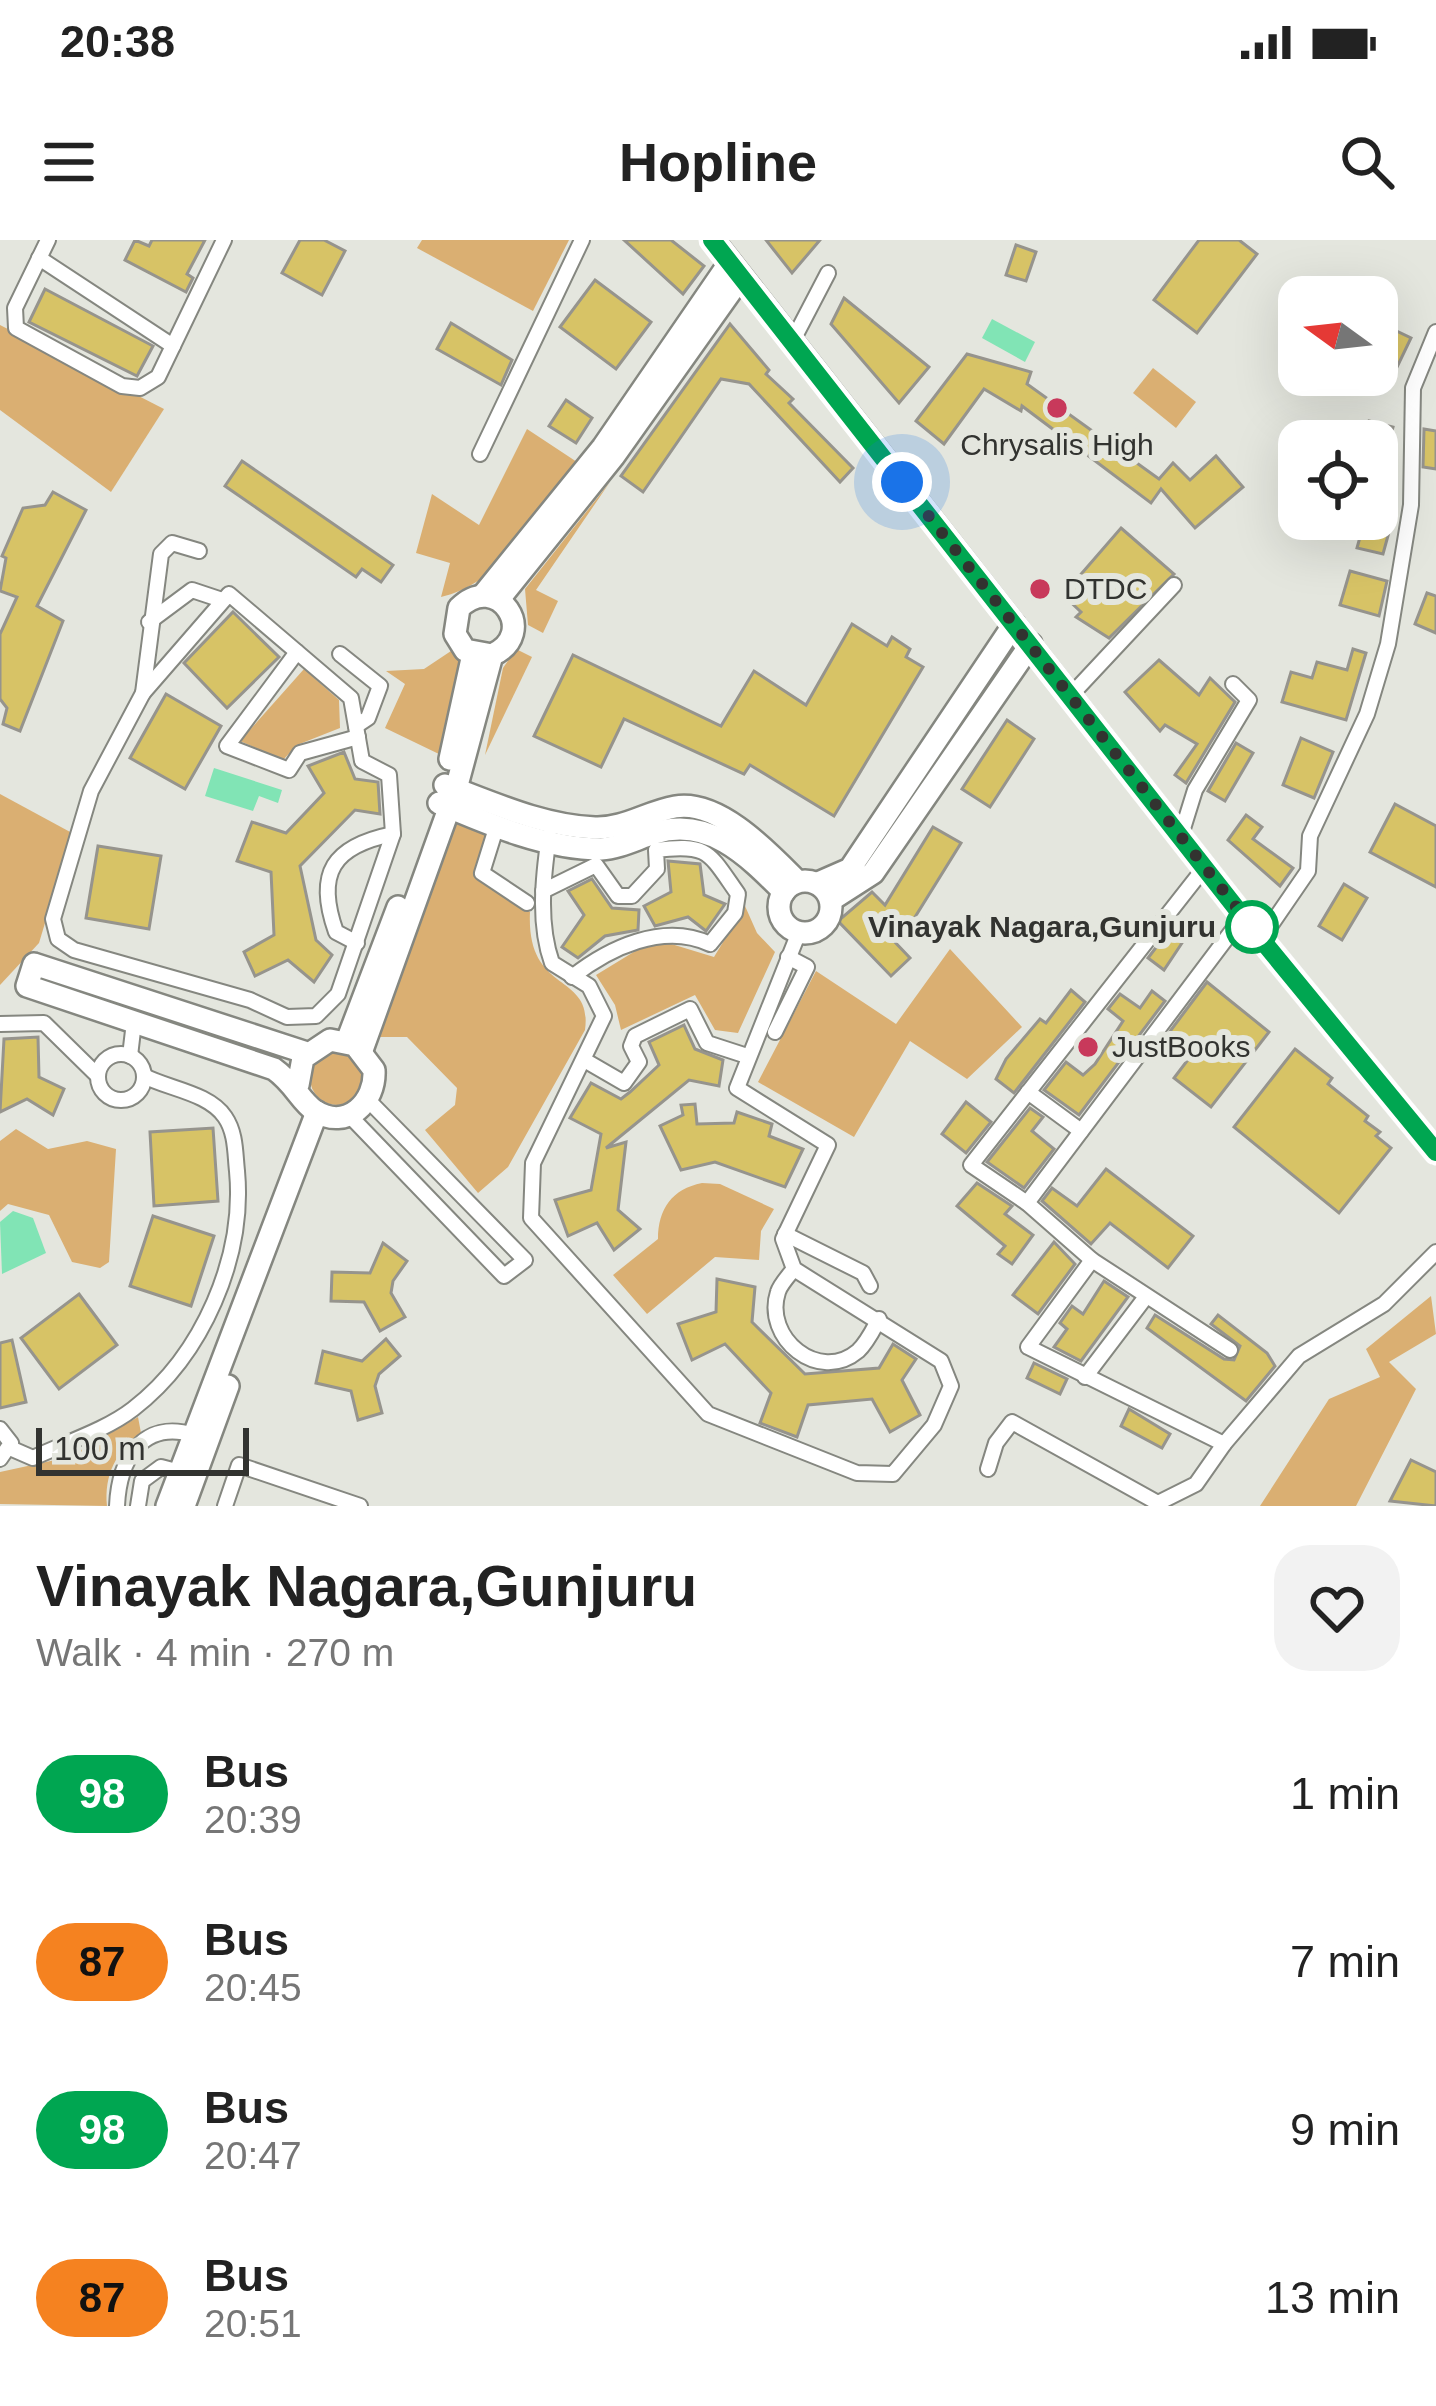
<!DOCTYPE html>
<meta charset="utf-8">
<style>
:root{--surface:#fff;--page:#f2f2f2;--text:#222;--muted:#767676}
body{margin:0;font-family:Helvetica,sans-serif;background:var(--page);color:var(--text);height:100vh;display:flex;flex-direction:column;font-size:45px;white-space:nowrap}
*{box-sizing:border-box;margin:0}
p{font-size:39px;color:var(--muted)}
.icon{flex:none;width:66px;height:66px;fill:none;stroke:currentColor;stroke-width:2;stroke-linecap:round;stroke-linejoin:round}
.map{position:relative;height:1266px;overflow:hidden}
.panel{display:flex;flex-direction:column;background:var(--surface);flex:1}
.panel>*{flex:none}
.badge{padding:0 24px;border-radius:39px;font-size:42px;line-height:78px}
.needle{width:78px;rotate:285deg}
.controls{position:absolute;left:1278px;top:36px;display:grid;gap:24px}
.controls a{display:grid;place-items:center;width:120px;height:120px;border-radius:24px;background:var(--surface);box-shadow:0 12px 48px #0002;font-size:60px}
.scale{position:absolute;left:36px;bottom:30px;width:213px;box-sizing:border-box;padding-left:12px;border:6px solid #323330;border-top:0;font-size:33px;line-height:42px;white-space:nowrap;color:#323330;-webkit-text-stroke:9px #e4e6de;paint-order:stroke}
.you{position:absolute;width:60px;height:60px;margin:-30px;border:9px solid #fff;border-radius:50%;background:#1a73e8;box-shadow:0 0 0 18px #1a73e833}
.map>.badge{position:absolute;translate:-50% -50%;box-shadow:0 0 0 6px #fff}
.round{display:grid;place-items:center;flex:none;width:126px;height:126px;border-radius:36px;background:var(--page)}
.overview{display:flex;align-items:center;justify-content:space-between;height:204px;padding:0 36px}
h1{font-size:57px;font-weight:700;line-height:90px}
ul{padding:0;list-style:none}
li{display:flex;align-items:center;gap:36px;height:168px;padding:0 36px}
li div{flex:1}
li b{display:block;font-size:45px}
li em{font-style:normal}
li .badge{min-width:132px;font-weight:700;text-align:center}
.status{display:flex;justify-content:space-between;align-items:center;height:84px;padding:0 60px;background:var(--surface);direction:ltr}
.status svg{height:33px;fill:currentColor}
header{display:flex;justify-content:space-between;align-items:center;height:156px;padding:0 36px;background:var(--surface);font-size:54px;font-weight:700}
.map>svg:first-child{display:block}
</style>
<div class="status"><b>20:38</b><svg viewBox="0 0 49 12"><path d="M0 12V9h3v3zM5 12V6h3v6zM10 12V3h3v9zM15 12V0h3v12zM26 1h20v11H26zM47 4h2v5h-2z"/></svg></div>
<header><svg class="icon" aria-label="menu" viewBox="0 0 24 24"><path d="M4 6h16M4 12h16M4 18h16"/></svg>Hopline<svg class="icon" aria-label="search" viewBox="0 0 24 24"><circle cx="10" cy="10" r="6"/><path d="M15 15l6 6"/></svg></header>
<div class="map">
<svg width="1436" height="1266" viewBox="0 0 1436 1266">
<rect width="100%" height="100%" fill="#e4e6de"/>
<g fill="#daaf72">
<path d="M422,0h147l-36,71 -116,-63z"/>
<path d="M0,85l164,84 -53,83 -111,-82z"/>
<path d="M1153,128l43,34 -20,26 -43,-35z"/>
<path d="M527,189l53,35c-39,49 -76,118 -139,133l9,-34 -34,-10 16,-59 47,31z"/>
<path d="M610,242l-74,108 22,11 -15,32 -15,-8 -3,-36z"/>
<path d="M457,407l6,9 -22,99 -56,-27 20,-44 -19,-13 38,-2z"/>
<path d="M516,409l16,8 -47,98 18,-87z"/>
<path d="M304,429l35,31 1,28 -43,17 -14,15 -43,-19z"/>
<path d="M0,554l72,39 -33,110 -39,42z"/>
<path d="M457,581l33,11 -8,49 48,31c-4,84 63,59 55,118l-77,137 -30,26 -53,-63 30,-25 2,-17 -50,-51h-32z"/>
<path d="M745,666l12,27 18,19 -37,81 -23,-3 -20,-35 -74,35 -6,-25 -19,-30 59,-36 59,18z"/>
<path d="M950,709l72,78 -55,52 -57,-38 -56,96 -96,-55 58,-111 80,53z"/>
<circle cx="337" cy="838" r="27"/>
<path d="M16,889l32,20 39,-8 29,8 -7,113 -9,6 -28,-6 -23,-47 -41,-11 -8,7v-70z"/>
<path d="M702,943l18,1 54,25 -13,22 -2,29 -44,-3 -68,57 -34,-39 45,-36c0,-30 14,-50 44,-56z"/>
<path d="M1431,1056l5,38 -47,28 27,27 -60,117h-96l69,-107 51,-22 -14,-28z"/>
<path d="M138,1177l3,16c-25,18 -37,42 -34,73l-107,-2v-32l69,-15z"/>
</g>
<g fill="#81e4b5">
<path d="M992,79l43,23 -10,20 -43,-24z"/>
<path d="M214,528l68,22 -4,13 -19,-7 -6,15 -48,-15z"/>
<path d="M13,971l20,7 13,35 -44,21 -2,-52z"/>
</g>
<g fill="#d7c366" stroke="#96948d" stroke-width="3">
<path d="M135,0l14,6 3,-6h53l-18,34 6,4 -7,14 -61,-32z"/>
<path d="M300,0h24l21,11 -23,44 -40,-22z"/>
<path d="M624,0h47l33,26 -21,28z"/>
<path d="M766,0h54l-28,33z"/>
<path d="M1199,0h40l18,14 -60,79 -43,-33z"/>
<path d="M1016,5l20,7 -10,29 -20,-6z"/>
<path d="M595,40l56,42 -35,47 -56,-42z"/>
<path d="M45,49l108,57 -16,30 -108,-54z"/>
<path d="M844,58l85,69 -30,36 -68,-79z"/>
<path d="M451,83l61,37 -11,25 -64,-36z"/>
<path d="M730,84l39,46 -3,4 27,25 -4,4 64,65 -13,14 -91,-98 -28,-5 -78,113 -22,-16z"/>
<path d="M1382,84l29,14 -24,50 -10,-5z"/>
<path d="M967,114l64,18 -4,12 132,95 14,-16 17,17 26,-24 27,31 -48,41 -34,-39 -10,14 -129,-97 -1,5 -37,-22 -40,55 -28,-23z"/>
<path d="M566,160l26,18 -16,25 -27,-17z"/>
<path d="M1369,181l24,6 -12,46 -4,-32h-14z"/>
<path d="M1424,189l12,2v38l-13,-2z"/>
<path d="M242,221l151,104 -12,17 -19,-13 -6,8 -131,-91z"/>
<path d="M53,252l33,18 -49,96 26,15 -43,110 -17,-7 4,-16 -7,-9v-65l17,-37 -17,-6 6,-33 -4,-2 21,-48 22,-3z"/>
<path d="M1365,279h14l-3,10 13,3 -6,22 -26,-6z"/>
<path d="M1121,288l53,46 -65,64 -33,-21 5,-5 -18,-17z"/>
<path d="M1350,331l37,10 -8,35 -39,-11z"/>
<path d="M1427,353l9,3v37l-21,-9z"/>
<path d="M233,372l46,45 -52,51 -43,-45z"/>
<path d="M852,384l35,22 5,-9 18,12 -4,8 17,10 -89,149 -84,-51 -6,9 -120,-55 -23,48 -67,-31 39,-81 148,71 33,-55 52,34z"/>
<path d="M1353,409l13,4 -20,67 -64,-18 9,-30 21,6 5,-16 30,8z"/>
<path d="M1159,420l40,35 11,-17 25,24 -49,81 -11,-8 22,-31 -32,-19 -5,6 -35,-39z"/>
<path d="M166,454l55,32 -36,63 -55,-31z"/>
<path d="M1007,480l27,19 -44,68 -28,-18z"/>
<path d="M1301,498l32,14 -19,46 -31,-13z"/>
<path d="M1236,503l17,10 -28,48 -17,-10z"/>
<path d="M344,512l11,27 23,3 2,32 -25,-4 -55,56 16,74 16,15 -18,27 -26,-22 -33,16 -11,-24 30,-17 -3,-63 -34,-11 15,-39 34,11 38,-40 -16,-27z"/>
<path d="M1395,564l41,22v61l-66,-35z"/>
<path d="M1246,575l16,12 -9,12 40,29 -13,18 -52,-46z"/>
<path d="M933,587l28,16 -46,74 -23,22 18,19 -19,18 -53,-55 34,-29 13,13z"/>
<path d="M98,606l63,10 -12,73 -63,-11z"/>
<path d="M668,621l32,3 4,31 21,9 -19,27 -18,-14 -33,9 -11,-20 27,-14z"/>
<path d="M592,639l20,29 27,2 -1,20 -33,6 -27,22 -16,-11 22,-32 -16,-24z"/>
<path d="M1344,644l23,14 -25,42 -23,-14z"/>
<path d="M1167,693l15,10 -18,27 -16,-12z"/>
<path d="M1207,742l62,50 -58,75 -37,-29 13,-17 -25,-19z"/>
<path d="M1071,750l14,12 -71,91 -18,-14 10,-20 34,-40 6,4z"/>
<path d="M1152,751l13,10 -86,114 -35,-25 22,-28 17,13 12,-11 28,-43 -15,-12 12,-15 20,14z"/>
<path d="M684,785l11,24 28,11 -4,26 -30,-6 -83,68 20,-6 -8,68 22,19 -26,21 -17,-27 -29,13 -13,-36 36,-10 10,-56 -31,-16 21,-35 30,16 9,-7 29,-27 -10,-23z"/>
<path d="M38,797l1,40 25,12 -11,26 -26,-16 -27,13 4,-73z"/>
<path d="M1295,809l37,29 -4,6 40,32 -3,5 15,11 -4,4 15,12 -52,65 -105,-86z"/>
<path d="M966,862l25,20 -25,31 -24,-19z"/>
<path d="M695,864l2,20 37,-1 3,-11 35,12 -3,12 34,13 -18,38 -70,-25 -34,8 -21,-44 23,-11 -2,-10z"/>
<path d="M1030,868l13,9 -11,14 22,18 -30,39 -37,-26z"/>
<path d="M213,888l5,73 -64,5 -4,-74z"/>
<path d="M1106,929l87,67 -25,32 -58,-45 -19,21 -49,-43 10,-13 25,18z"/>
<path d="M977,943l35,23 -7,8 28,21 -21,29 -14,-10 7,-8 -48,-40z"/>
<path d="M153,976l61,20 -23,70 -61,-20z"/>
<path d="M1054,1002l21,22 -37,50 -25,-19z"/>
<path d="M383,1003l24,18 -14,20 -2,12 14,24 -25,14 -16,-29 -33,-1 1,-29 38,1z"/>
<path d="M717,1039l38,8 -3,35 53,52 74,-6 14,-24 23,15 -14,21 18,35 -30,17 -18,-33 -64,6 -11,32 -37,-14 11,-30 -46,-49 -33,16 -14,-36 38,-12z"/>
<path d="M1104,1041l24,16 -47,64 -27,-14 13,-18 -7,-6 12,-17 11,8z"/>
<path d="M79,1054l38,51 -58,44 -38,-51z"/>
<path d="M1155,1075l69,44 10,1 6,-14 -29,-22 7,-9 49,38 8,13 -29,35 -99,-73z"/>
<path d="M386,1099l14,17 -21,18 -4,12 7,27 -24,7 -7,-29 -35,-8 7,-32 39,10z"/>
<path d="M12,1100l14,62 -26,6v-65z"/>
<path d="M1034,1123l33,16 -7,15 -33,-16z"/>
<path d="M1129,1169l41,25 -8,14 -41,-22z"/>
<path d="M1411,1220l25,12v34l-46,-5z"/>
</g>
<g fill="none" stroke-linecap="round" stroke-linejoin="round">
<defs>
<g id="street">
<path d="M48,0l-33,68 1,20 106,58 18,2 18,-11 66,-137"/>
<path d="M39,18l134,88"/>
<path d="M791,104l37,-71"/>
<path d="M480,214l102,-214"/>
<path d="M229,354l122,104 11,63 27,14 4,59 -55,160 -22,22 -29,1 -37,-17 -176,-50 -16,-11 -5,-20 38,-128 52,-98z"/>
<path d="M149,382l43,-32 27,9"/>
<path d="M297,412l-70,94 62,24 11,-17 58,-16"/>
<path d="M340,414l40,32 -12,32 -12,8"/>
<path d="M143,453l18,-139 11,-11 27,8"/>
<path d="M1072,454l102,-109"/>
<path d="M497,585l-15,48 45,30"/>
<path d="M1181,595l14,-45 54,-90 -16,-16"/>
<path d="M549,596c-6,41 -11,88 3,127l37,23 15,30 -71,147 -2,55 177,196 149,59 36,1 41,-49 17,-39 -10,-25 -147,-92 -11,-30 45,-94 -91,-57 62,-156"/>
<path d="M1205,627l-234,298 56,38 65,57 138,90"/>
<path d="M543,651l53,-26 22,31h14l25,-27 -1,-19c53,-7 53,3 82,44l-3,19 -25,31c-47,-22 -101,4 -138,33"/>
<path d="M1262,698l46,-67 2,-35 57,-122 21,-70 23,-139 2,-117 23,-56"/>
<path d="M357,703l-21,-11c-21,-59 -3,-86 57,-98"/>
<path d="M0,784l44,-1 54,53"/>
<path d="M775,792l32,-65 -19,-10"/>
<circle cx="121" cy="837" r="23"/>
<path d="M130,816l4,-34"/>
<path d="M586,821l38,22 15,-21 -8,-16 4,-10 55,-27 17,34 40,13"/>
<path d="M1028,852l53,39"/>
<path d="M349,875l155,161 21,-16 -157,-160"/>
<path d="M1027,963l217,-288"/>
<path d="M785,994l78,39 7,13"/>
<path d="M1092,1020l-64,87 196,97 75,-88 85,-52 52,-52"/>
<path d="M794,1029c-5,6 -14,16 -16,23 -15,46 41,92 80,59 9,-8 15,-21 21,-32"/>
<path d="M1085,1137l60,-79"/>
<path d="M0,1189l11,14 -11,16"/>
<path d="M10,1208l23,10c32,-15 73,-28 100,-49 70,-54 112,-152 104,-238 -2,-18 -1,-38 -12,-54 -16,-24 -56,-28 -81,-41"/>
<path d="M988,1229l8,-26 16,-21 146,81 38,-19 28,-40"/>
<path d="M117,1266c2,-46 25,-87 77,-71"/>
<path d="M138,1266l4,-25 19,-14 19,5"/>
<path d="M225,1266l14,-41 121,41"/>
</g>
<g id="secondary">
<path d="M483,355l120,-148 127,-185"/>
<path d="M499,359l115,-143 127,-179"/>
<path d="M450,519l23,-105"/>
<path d="M445,545c48,18 98,41 150,43 29,1 52,-16 80,-21 44,-8 94,46 122,74"/>
<path d="M439,563c49,21 107,46 162,46 19,-1 37,-11 54,-16 54,-17 93,23 129,59"/>
<circle cx="805" cy="667" r="26"/>
<path d="M818,643l32,-14 164,-245"/>
<path d="M831,660l42,-27 158,-229"/>
<path d="M347,801l51,-134"/>
<path d="M362,810l94,-261 36,-134c48,-21 5,-85 -33,-47l-4,26 10,16 27,5"/>
<path d="M298,845l5,-27 27,-18 25,5 19,25c2,32 -27,61 -59,41 -15,-10 -20,-27 -41,-42l-247,-83 7,-22 273,89"/>
<path d="M167,1266l150,-394"/>
<path d="M184,1266l44,-120"/>
</g>
<path id="primary" d="M713,0l534,682 189,230"/>
</defs>
<use href="#street" stroke="#858780" stroke-width="18"/>
<use href="#secondary" stroke="#858780" stroke-width="26"/>
<use href="#primary" stroke="#858780" stroke-width="26"/>
<use href="#street" stroke="#fff" stroke-width="14"/>
<use href="#secondary" stroke="#fff" stroke-width="21"/>
<use href="#primary" stroke="#fff" stroke-width="21"/>
</g>
<g fill="none" stroke-linecap="round" stroke-linejoin="round">
<defs>
<path id="line" d="M712,0l535,682 189,230"/>
</defs>
<use href="#line" stroke="#fff" stroke-width="27"/>
<use href="#line" stroke="#00a651" stroke-width="18"/>
<path stroke="#323330" stroke-width="12" stroke-dasharray="0 21.6" d="M902,242l350,445"/>
</g>
<g fill="#c8395b" stroke="#e4e6de" stroke-width="4.5">
<circle cx="1057" cy="168" r="12"/>
<circle cx="1040" cy="349" r="12"/>
<circle cx="1088" cy="807" r="12"/>
</g>
<circle fill="#fff" stroke="#00a651" stroke-width="6" cx="1252" cy="687" r="24"/>
<g text-anchor="middle" stroke-width="12" stroke-linejoin="round" paint-order="stroke">
<g font-size="30" fill="#323330" stroke="#e4e6de" text-anchor="start">
<text x="1057" y="215" text-anchor="middle">Chrysalis High</text>
<text x="1064" y="359">DTDC</text>
<text x="1112" y="817">JustBooks</text>
</g>
<g font-size="30" font-weight="bold" fill="#323330" stroke="#e4e6de" text-anchor="end">
<text x="1216" y="697">Vinayak Nagara,Gunjuru</text>
</g>
</g>
</svg>
<div class="controls">
<a><svg class="needle" viewBox="-14 -14 28 28"><path d="M0-13l5 13h-10z" fill="#e53935"/><path d="M0 13l5-13h-10z" fill="#767676"/></svg></a>
<a><svg class="icon" aria-label="locate" viewBox="0 0 24 24"><circle cx="12" cy="12" r="6"/><path d="M12 2v4M12 18v4M2 12h4M18 12h4"/></svg></a>
</div>
<div class="scale">100 m</div>
<div class="you" style="left:902px;top:242px"></div>
</div>
<section class="panel">
<div class="overview"><div><h1>Vinayak Nagara,Gunjuru</h1><p>Walk · 4 min · 270 m</p></div><a class="round"><svg class="icon" aria-label="heart" viewBox="0 0 24 24"><path d="M12 20l-8-8c-3-5 5-10 8-4 3-6 11-1 8 4z"/></svg></a></div>
<ul>
<li><span class="badge" style="background:#00a651;color:#fff">98</span><div><b>Bus</b><p>20:39</p></div><em>1 min</em></li>
<li><span class="badge" style="background:#f58220;color:#111">87</span><div><b>Bus</b><p>20:45</p></div><em>7 min</em></li>
<li><span class="badge" style="background:#00a651;color:#fff">98</span><div><b>Bus</b><p>20:47</p></div><em>9 min</em></li>
<li><span class="badge" style="background:#f58220;color:#111">87</span><div><b>Bus</b><p>20:51</p></div><em>13 min</em></li>
</ul>
</section>
